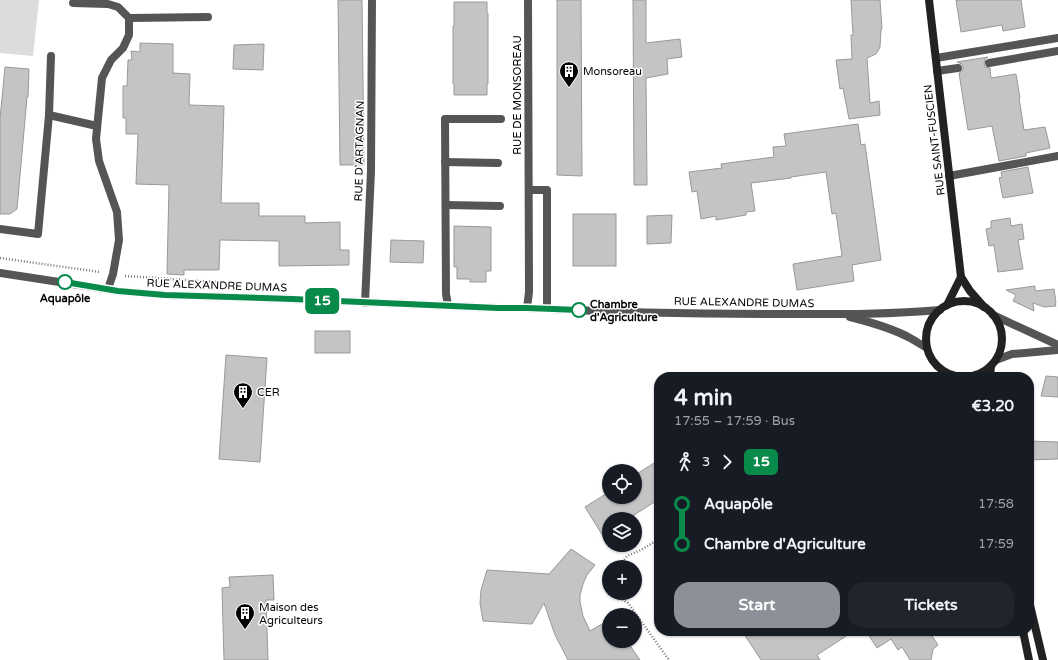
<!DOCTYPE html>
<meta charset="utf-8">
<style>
:root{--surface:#171b24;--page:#20242c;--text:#f1f3f6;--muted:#9ea1a6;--accent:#8c9099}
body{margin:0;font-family:"Varela Round",sans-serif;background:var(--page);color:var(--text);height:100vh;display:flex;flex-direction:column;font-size:15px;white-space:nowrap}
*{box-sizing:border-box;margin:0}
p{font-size:13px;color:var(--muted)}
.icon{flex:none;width:22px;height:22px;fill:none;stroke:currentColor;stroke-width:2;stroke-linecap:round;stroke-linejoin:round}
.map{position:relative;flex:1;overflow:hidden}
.sheet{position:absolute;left:654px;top:372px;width:380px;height:264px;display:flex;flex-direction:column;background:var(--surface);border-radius:16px;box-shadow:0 1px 3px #0004}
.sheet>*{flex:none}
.badge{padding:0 8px;border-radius:6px;font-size:14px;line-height:26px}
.fabs{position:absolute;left:602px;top:464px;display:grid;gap:8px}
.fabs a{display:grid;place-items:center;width:40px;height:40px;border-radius:50%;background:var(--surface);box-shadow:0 1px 3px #0004;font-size:20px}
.map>.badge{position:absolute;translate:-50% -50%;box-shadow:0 0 0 2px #fff}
.legs{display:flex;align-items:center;gap:6px;height:44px;padding:0 20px;font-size:13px}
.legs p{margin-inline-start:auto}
.head{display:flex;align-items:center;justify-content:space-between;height:68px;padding:0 20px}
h1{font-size:22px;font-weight:800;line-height:30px}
.primary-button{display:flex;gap:8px;margin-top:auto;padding:8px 20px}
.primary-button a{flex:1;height:46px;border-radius:16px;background:var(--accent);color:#fff;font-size:16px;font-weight:800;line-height:46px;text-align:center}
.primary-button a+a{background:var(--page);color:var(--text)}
ul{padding:0 20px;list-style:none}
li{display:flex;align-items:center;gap:14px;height:40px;font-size:15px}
li i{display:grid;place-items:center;width:6px;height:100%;margin:0 5px;background:currentColor}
li i::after{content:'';width:10px;height:10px;margin:-5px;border:3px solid;border-radius:50%;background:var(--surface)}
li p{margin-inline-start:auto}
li:first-child i{background:linear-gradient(#0000 50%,currentColor 0)}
li:last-child i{background:linear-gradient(currentColor 50%,#0000 0)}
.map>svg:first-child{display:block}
</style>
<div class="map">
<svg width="1058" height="660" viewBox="0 0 1058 660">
<rect width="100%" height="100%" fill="#fff"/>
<path fill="#dcdcdc" d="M0,0h39l-6,56 -33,-3z"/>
<g fill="#c4c4c4" stroke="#999">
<path d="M338,0h24l2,165h-24z"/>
<path d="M557,0h24l1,176 -25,-1z"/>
<path d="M633,0h13v43l34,-4 2,18 -15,2 1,15 -22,4 1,107h-13z"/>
<path d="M851,0h29l2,29h-1l-1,18 -2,4 -2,3 -9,4 3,45 9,-2 1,14 -31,4 -6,-31 -3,1 -4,-29 16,-1 -1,-24h2z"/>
<path d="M956,0h65l4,27 -22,4 -1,-6 -41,7z"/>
<path d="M454,2h33v11h1v71h-1v11h-33v-11h-1v-58h1z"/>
<path d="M140,43l33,1v29l17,1 -1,31 35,1 -3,97h38v13h46v7l35,-1v28h9v15l-70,1v-25l-59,-1 -1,30h-35v5l-17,-1 2,-89 -33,-1 2,-50h-12v-16h-3v-32h4l1,-26h4l-1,-9 9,1z"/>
<path d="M264,44l-1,26 -30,-1 1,-24z"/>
<path d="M988,57l-3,2 -1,5 1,3 5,1 1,10 25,-4 4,24h-1l5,32 21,-3 5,21 -24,5v3l-27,5 -7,-35 -24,4 -9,-57 4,-3v-3l-1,-3 -5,-2z"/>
<path d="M5,67l24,2 -1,28h-1l-10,112 -7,5h-10v-95z"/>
<path d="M858,124l3,21 4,-1 16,116 -29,5 2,16 -57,9 -4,-26 49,-8 -6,-43 -4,1 -6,-42 -35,5v1l-40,5 4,28 -9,1v3l-30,5v-4l-15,3 -4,-28 -5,1 -3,-20 33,-4 -1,-4 53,-7 -1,-10 13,-1 -2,-12z"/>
<path d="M1028,167l5,26 -30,5 -4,-20 3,-1 -1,-5z"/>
<rect x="573" y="214" width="43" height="52"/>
<path d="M672,215l-1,28 -24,1v-28z"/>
<path d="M1010,218l1,8 11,-2 2,15 -6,1 5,29 -25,3 -4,-27 -5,1 -3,-17 5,-1v-7z"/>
<path d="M454,226l37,1v44h-5v11h-16v-3h-13v-12h-3z"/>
<path d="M391,240l33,1 -1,22 -33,-1z"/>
<path d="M1035,286v5l19,-2 2,14h-1l1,3 -12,1 -11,-4 1,8 -21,-10 3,-6 -10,-5z"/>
<rect x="315" y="331" width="35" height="22"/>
<path d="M226,355l41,3 -7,104 -41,-3z"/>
<path d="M1046,376l12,1v20l-17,-1z"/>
<path d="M1029,441l29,1v17l-29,1z"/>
<path d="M659,460v39l-31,20h-19v27l-24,-39 24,-15v5h26v-22z"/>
<path d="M571,549l24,16 -8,10 -4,9 -3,11v7l3,14 7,15 19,-11v21h18l13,19h-72l-13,-25 -11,-32 -12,21 -49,-3 -3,-18 1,-13 6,-20 62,4z"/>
<path d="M273,575l1,25h-8l2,60h-44l-2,-72 8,-1 -1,-10z"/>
<path d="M742,631h112l-37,24 3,5h-59z"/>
<path d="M866,631h63l9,14 -5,4 -2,11h-21l-8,-13 -4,3 -7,-11 -14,9z"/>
</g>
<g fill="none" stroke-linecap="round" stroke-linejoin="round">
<g stroke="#777" stroke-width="2.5" stroke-dasharray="1 2" stroke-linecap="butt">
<path d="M0,258l100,14"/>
<path d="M125,276l107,7"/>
<path d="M619,567l8,-11 14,-6 18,-11"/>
<path d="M609,586l-2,4 2,1"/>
<path d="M612,593l16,10 41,57"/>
</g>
<g stroke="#555" stroke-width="8">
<path d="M73,3l35,1 10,3 11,11v17l-6,13 -12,12 -9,18 -6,61 3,22 18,51 2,28 -6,34 -5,15"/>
<path d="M129,18l79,-1"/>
<path d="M51,56l-2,59 48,11"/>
<path d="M936,58l122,-20"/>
<path d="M989,63l69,-12"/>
<path d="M937,71l21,-3"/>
<path d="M445,162l53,1"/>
<path d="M949,176l109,-20"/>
<path d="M446,205l54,1"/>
<path d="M0,229l38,5 11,-119"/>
<path d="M448,305l-2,-11 -1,-175h56"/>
</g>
<g stroke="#555" stroke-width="8">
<path d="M529,190h18v119"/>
<path d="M365,303l6,-132 1,-171"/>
<path d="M527,308l2,-16 -1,-292"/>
</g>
<g stroke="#555" stroke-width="8">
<path d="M0,273l118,18 47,4 127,4 206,9h29c82,4 164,6 246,6 55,0 111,1 167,-4"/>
<path d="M993,315l65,30"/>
<path d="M850,317c20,5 42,11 60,21 6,3 11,7 17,10"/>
<path d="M996,360l16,-6 46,-4"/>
</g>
<g stroke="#222" stroke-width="8">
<path d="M929,0l32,277 9,14 14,16"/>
<circle cx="964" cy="339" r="38"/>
<path d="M947,305l14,-28"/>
<path d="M990,377l1,-11"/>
<path d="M1029,601l14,59"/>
<path d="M1023,631l6,29"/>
</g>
</g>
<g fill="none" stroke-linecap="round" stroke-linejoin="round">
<defs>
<path id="line-1" d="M65,282l53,9 47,4 127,4 206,9h29l52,2"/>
</defs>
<use href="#line-1" stroke="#fff" stroke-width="9"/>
<use href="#line-1" stroke="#088a4b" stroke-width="6"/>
</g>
<defs>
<symbol id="building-pin" viewBox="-11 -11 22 30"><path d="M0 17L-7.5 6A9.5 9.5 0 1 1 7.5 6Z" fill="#000" stroke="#fff"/><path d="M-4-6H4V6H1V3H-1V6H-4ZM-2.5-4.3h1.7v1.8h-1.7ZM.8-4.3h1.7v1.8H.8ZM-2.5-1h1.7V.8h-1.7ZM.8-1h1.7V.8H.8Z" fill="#fff"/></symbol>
</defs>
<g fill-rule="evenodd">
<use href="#building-pin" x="558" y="60" width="22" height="30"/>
<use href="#building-pin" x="232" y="381" width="22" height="30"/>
<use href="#building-pin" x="234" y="602" width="22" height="30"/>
</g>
<g fill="#fff" stroke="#088a4b" stroke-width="2">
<circle cx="65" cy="282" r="7"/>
<circle cx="579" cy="310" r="7"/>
</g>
<g text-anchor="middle" stroke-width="3" stroke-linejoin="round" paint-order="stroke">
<g font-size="11" fill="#000" stroke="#fff" text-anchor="start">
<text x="583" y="75">Monsoreau</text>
<text x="257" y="396">CER</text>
<text x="259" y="611">Maison des<tspan x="259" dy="13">Agriculteurs</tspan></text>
</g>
<g font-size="11" fill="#000" stroke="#fff">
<text transform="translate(517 95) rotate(-90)" y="4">RUE DE MONSOREAU</text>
<text transform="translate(934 140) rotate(-97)" y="4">RUE SAINT-FUSCIEN</text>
<text transform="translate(359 151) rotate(-89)" y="4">RUE D'ARTAGNAN</text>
<text transform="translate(217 285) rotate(2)" y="4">RUE ALEXANDRE DUMAS</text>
<text transform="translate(744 302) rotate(1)" y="4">RUE ALEXANDRE DUMAS</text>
</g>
<g font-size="11" font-weight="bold" fill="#000" stroke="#fff">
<text x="65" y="302">Aquapôle</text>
<text x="590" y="308" text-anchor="start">Chambre<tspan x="590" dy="13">d'Agriculture</tspan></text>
</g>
</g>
</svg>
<div class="fabs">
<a><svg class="icon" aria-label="locate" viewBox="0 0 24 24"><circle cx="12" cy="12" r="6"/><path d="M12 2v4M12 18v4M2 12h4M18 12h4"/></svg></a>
<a><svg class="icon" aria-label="layers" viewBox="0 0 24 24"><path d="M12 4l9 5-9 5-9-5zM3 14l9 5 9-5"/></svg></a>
<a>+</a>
<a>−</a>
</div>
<b class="badge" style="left:322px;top:301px;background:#088a4b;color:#fff">15</b>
<section class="sheet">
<div class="head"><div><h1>4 min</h1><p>17:55 – 17:59 · Bus</p></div><b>€3.20</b></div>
<div class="legs"><svg class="icon" aria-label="walk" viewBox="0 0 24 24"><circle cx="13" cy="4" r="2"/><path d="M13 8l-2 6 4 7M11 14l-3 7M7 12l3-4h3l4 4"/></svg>3<svg class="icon" aria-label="forward" viewBox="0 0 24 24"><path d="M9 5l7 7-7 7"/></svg><b class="badge" style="background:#088a4b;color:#fff">15</b></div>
<ul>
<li><i style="color:#088a4b"></i><b>Aquapôle</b><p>17:58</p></li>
<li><i style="color:#088a4b"></i><b>Chambre d'Agriculture</b><p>17:59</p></li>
</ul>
<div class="primary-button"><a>Start</a><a>Tickets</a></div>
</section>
</div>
